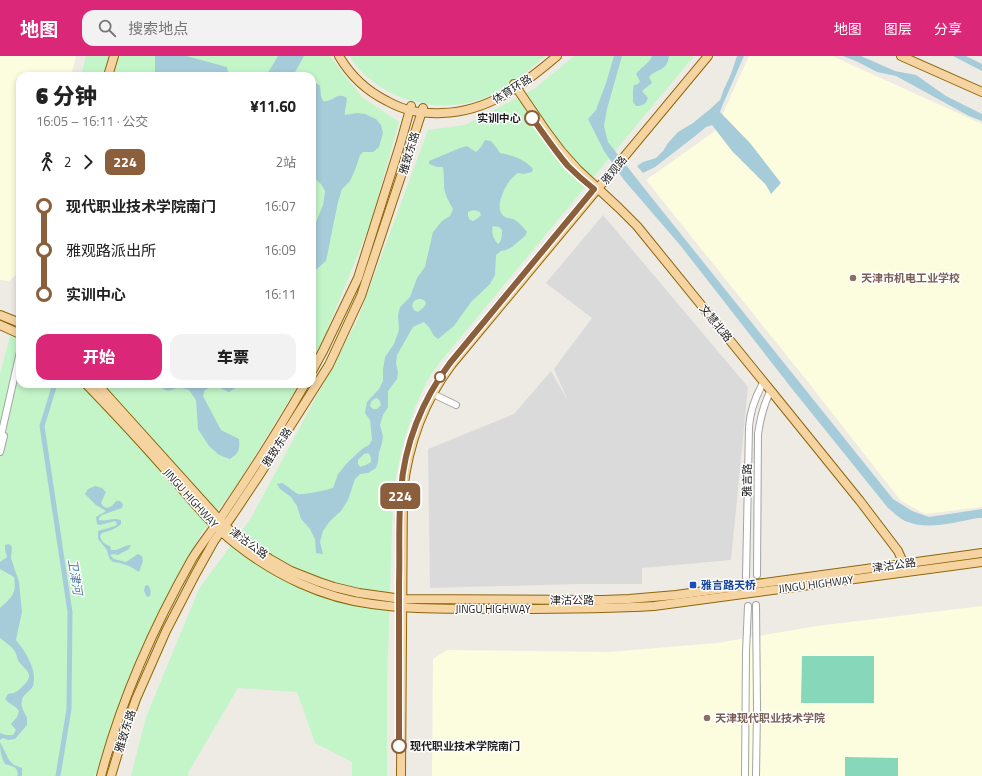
<!DOCTYPE html>
<html lang="zh">
<meta charset="utf-8">
<style>
:root{--surface:#fff;--page:#f2f2f2;--text:#222;--muted:#767676;--accent:#db2777}
body{margin:0;font-family:"Titillium Web","Noto Sans SC",sans-serif;background:var(--page);color:var(--text);height:100vh;display:flex;flex-direction:column;font-size:15px;white-space:nowrap}
*{box-sizing:border-box;margin:0}
p{font-size:13px;color:var(--muted)}
.icon{flex:none;width:22px;height:22px;fill:none;stroke:currentColor;stroke-width:2;stroke-linecap:round;stroke-linejoin:round}
.map{position:relative;flex:1;overflow:hidden}
.details{position:absolute;left:16px;top:16px;width:300px;height:316px;display:flex;flex-direction:column;background:var(--surface);border-radius:12px;box-shadow:0 2px 6px #0003}
.details>*{flex:none}
.badge{padding:0 8px;border-radius:6px;font-size:14px;line-height:26px}
.map>.badge{position:absolute;translate:-50% -50%;box-shadow:0 0 0 2px #fff}
.legs{display:flex;align-items:center;gap:6px;height:44px;padding:0 20px;font-size:13px}
.legs p{margin-inline-start:auto}
.head{display:flex;align-items:center;justify-content:space-between;height:68px;padding:0 20px}
h1{font-size:22px;font-weight:800;line-height:30px}
.action{display:flex;gap:8px;margin-top:auto;padding:8px 20px}
.action a{flex:1;height:46px;border-radius:12px;background:var(--accent);color:#fff;font-size:16px;font-weight:800;line-height:46px;text-align:center}
.action a+a{background:var(--page);color:var(--text)}
ul{padding:0 20px;list-style:none}
li{display:flex;align-items:center;gap:14px;height:44px;font-size:15px}
li i{display:grid;place-items:center;width:6px;height:100%;margin:0 5px;background:currentColor}
li i::after{content:'';width:10px;height:10px;margin:-5px;border:3px solid;border-radius:50%;background:var(--surface)}
li p{margin-inline-start:auto}
li:first-child i{background:linear-gradient(#0000 50%,currentColor 0)}
li:last-child i{background:linear-gradient(currentColor 50%,#0000 0)}
header{display:flex;align-items:center;gap:24px;box-sizing:border-box;height:56px;padding:0 20px;background:var(--accent);color:#fff}
header strong{font-size:19px}
nav{display:flex;gap:22px;margin-inline-start:auto;font-size:14px}
.search{width:280px;height:36px;background:var(--page);display:flex;align-items:center;gap:10px;box-sizing:border-box;padding:0 14px;border-radius:12px;color:var(--muted);font-size:15px}
.map>svg:first-child{display:block}
</style>
<header>
<strong>地图</strong>
<div class="search"><svg class="icon" aria-label="search" viewBox="0 0 24 24"><circle cx="10" cy="10" r="6"/><path d="M15 15l6 6"/></svg>搜索地点</div>
<nav><a>地图</a><a>图层</a><a>分享</a></nav>
</header>
<div class="map">
<svg width="982" height="720" viewBox="0 0 982 720">
<rect width="100%" height="100%" fill="#eeebe4"/>
<path fill="#dbdada" d="M603,159l145,172 -17,173 -89,8v16h-63l-149,4 -2,-139 86,-35 37,-43 17,30 -14,-32 38,-51 -46,-35z"/>
<g fill="#fcfdde">
<path d="M0,0h76l-5,20h-51v195l-11,10 -9,-1z"/>
<path d="M749,0h83l150,68v383l-57,7 -24,-13 -97,-124 -158,-197 69,-49z"/>
<path d="M982,550v170h-550l1,-117 14,-9 162,2 108,-9 100,-17z"/>
</g>
<g fill="#c3f5c9">
<path d="M86,0h244l15,20 18,22 36,24 -28,100 -52,128 -7,12v-286h-231z"/>
<path d="M350,0h195c-16,15 -34,29 -54,39 -39,19 -89,11 -121,-16 -8,-6 -15,-14 -20,-23z"/>
<path d="M574,0h120l-254,306c-5,7 -10,14 -14,21 -18,36 -28,75 -33,115l-6,189v89h-35v-14l-37,-19 -18,-51 -59,-4 -50,85v3h-57l15,-59 53,-128 52,-71 107,-199 70,-189 37,-5 69,-36z"/>
<path d="M20,243v85h279l-61,99 -37,51 -44,84 -43,102 -19,56h-95v-403z"/>
</g>
<g fill="#87d8bb">
<path d="M802,600h72v47h-73z"/>
<path d="M845,701l53,1v18h-53z"/>
</g>
<g fill="#a7ccd9" fill-rule="evenodd">
<path d="M155,0h31l41,11 1,5 -1,4h-72z"/>
<path d="M278,0h26l-11,20h-27z"/>
<path d="M614,0h8l-15,53 -3,17 4,16 36,46 249,311 19,12 17,6 53,-8v9h-4c-22,4 -51,13 -73,3 -6,-3 -12,-9 -17,-13l-95,-118 -113,-145 -56,-65 -20,-29 -16,-32 8,-9 10,-27z"/>
<path d="M652,0h17c-2,16 -12,12 -20,21l3,6 -10,8 6,7c-2,6 -5,8 -12,8l-3,-4v-12l1,-5 4,-1 2,-3 -4,-7c5,-7 13,-10 16,-18z"/>
<path d="M737,0h7l-21,48 -3,8 30,31 31,40 -10,11 -5,-9 -34,-34 -20,-26 -6,2 -12,10 -39,30 -12,6 -6,-7 6,-4 13,-4 7,-7 5,-8 10,-11 15,-9 16,-13 11,-10 4,-11 7,-15z"/>
<path d="M843,0h18l34,15 21,4 30,21 36,18v7l-13,-5 -73,-40 -19,-4 -19,-10z"/>
<path d="M953,0h13l16,8v7z"/>
<path d="M316,27l4,3 1,10 2,5c10,2 13,-10 24,-3 0,6 -3,12 -2,17l12,-2 8,1 11,5 5,6 2,8 -4,14 -6,5h-10l-3,3 -5,15 -5,11 -8,8 -4,13 -12,59 -14,12v-41l11,-27 2,-14 -4,-7 -9,-8v-91l1,-1z"/>
<path d="M485,84l6,1 5,6 4,6c12,2 25,6 33,16l-1,3 -8,2 -6,-1c-3,2 -5,4 -7,6 -6,7 -16,28 -9,35 2,4 7,4 11,5 6,3 10,8 14,13l-2,4 -13,11 -6,3 -5,1 -5,4 -1,20 -5,9 -19,18 -17,24 -16,13 -4,-3 -5,-9 -5,-5 -11,5 -16,28 -1,8 2,9 -1,7 -9,12v16l-5,8 -3,10 3,11 -1,7 -3,10 -1,9 -2,6 -8,5 -8,1 -5,5 -7,21 -7,11 -11,10 -7,10 -3,11 3,12 -7,-1 -1,-14 -5,-10 -9,-10 -4,-13 -6,-9 -11,-8 -3,-5 5,-1c4,2 12,9 16,11 5,1 29,-4 35,-6l5,-14 10,-12 14,-13 7,-4 3,-5 -2,-20 -5,-7 2,-11 12,-13 4,-8v-12l2,-12 9,-13 5,-14 -1,-15 2,-8 10,-10 7,-19 8,-11 8,-35 9,-11 8,-5 3,-7c-4,-7 -8,-14 -9,-22 0,-6 0,-13 -1,-20h-6l-8,-3v-3l31,-13 7,-2 9,6 5,-5zM474,154l6,2 1,3 -3,3 -5,3 -3,-1 -2,-4v-4zM493,170l6,1 3,3c0,5 0,11 -4,14 -5,-5 -7,-12 -5,-18zM418,243c4,0 6,0 8,4l-2,4 -6,5 -4,-2 -2,-4 2,-5zM377,342l3,3 1,4 -4,4h-4l-3,-3 1,-4 3,-3zM368,397c3,3 3,5 3,9l-5,3 -6,2 -2,-3v-4l6,-6z"/>
<path d="M159,328h92l-12,2 -10,6c-10,-4 -13,-9 -24,-2l-2,6 18,34 18,9c1,11 0,14 -9,20l-11,-4 -10,-9 -11,-17 -2,-29 -7,-10c-3,-1 -7,-2 -10,-2 -9,1 -12,7 -20,-4z"/>
<path d="M95,430l7,2 4,4 -5,11 2,3 4,2 5,-2 4,-5h4l3,3 -1,4 -20,7 -3,3v2c8,2 13,-3 22,0v4c-5,5 -12,7 -19,9l-2,3c2,6 4,8 10,10l1,4c8,1 13,-5 20,-5l-2,4 -11,6 -4,-1 -4,1 4,4 12,3 12,-8 4,2 1,5 -4,11 -10,-6 -9,-3 -7,-1 -4,-4 -2,-8 -9,-11v-8l17,-5 2,-2 -2,-3 -15,4 -3,-1 -1,-7 10,-6 -10,-6 -11,-11 3,-5z"/>
<path d="M9,488l3,3 -1,11 8,24 3,30 -6,28c9,11 22,30 17,46 -2,5 -10,8 -11,14 -2,7 3,12 5,18 0,2 0,5 0,7l-12,14 -7,1 -5,-2 -3,2v-7l6,2h7l3,-5 -5,-6 6,-7 2,-6c-5,-7 -9,-6 -14,-12l3,-5c7,-1 9,-2 14,-7 13,-12 6,-15 -3,-25 -2,-3 -2,-8 -5,-12 -3,-4 -9,-8 -14,-12v-30c12,-11 17,-14 14,-31l-14,-8v-7l7,-5 -2,-7v-5z"/>
<path d="M148,529c3,4 3,6 2,11l-3,1 -3,-6 1,-5z"/>
<path d="M0,686l9,18 5,5 8,3v8h-5l1,-2c-1,-8 -7,-8 -13,-10 -4,-7 -5,-14 -5,-22z"/>
</g>
<g fill="none" stroke-linecap="round" stroke-linejoin="round">
<path stroke="#a7ccd9" stroke-width="5" d="M57,328l-3,3 -12,39 28,186 -1,97 -11,67"/>
<defs>
<g id="minor">
<path d="M431,337l25,12"/>
<path d="M0,384l20,-88"/>
<path d="M0,396l4,-16"/>
<path d="M757,519l1,-141c2,-14 5,-27 11,-40"/>
<path d="M746,521l3,-150c1,-15 6,-29 13,-42"/>
<path d="M756,549l1,104 -1,67"/>
<path d="M745,720l1,-124 2,-46"/>
</g>
<g id="major">
<path d="M339,0c11,19 28,35 48,45 18,10 34,13 55,12 46,-1 81,-28 115,-57"/>
<path d="M901,0l81,36"/>
<path d="M108,20l6,-20"/>
<path d="M514,28l32,47 15,20 17,19 41,38 18,18 134,165 89,110 38,50 4,9 1,8"/>
<path d="M0,259l20,8"/>
<path d="M0,269l20,9"/>
<path d="M312,315l11,-20 35,-73 42,-133 11,-39"/>
<path d="M86,328c29,30 57,60 84,91 21,24 41,50 66,69 39,31 87,54 136,60 41,6 83,4 125,5 52,0 105,0 157,-3l328,-44"/>
<path d="M97,328l128,142 23,19 22,14 21,12 28,11 15,5 25,6 43,6 201,1 26,-1 47,-4 306,-42"/>
<path d="M101,720c20,-76 52,-148 91,-217 11,-18 25,-34 36,-52 27,-40 53,-81 77,-123"/>
<path d="M111,720l13,-43 12,-34 30,-68 29,-56 19,-34 18,-25 26,-39 71,-112 32,-69 40,-120 22,-68"/>
<path d="M401,720l2,-285c5,-45 21,-90 49,-127l256,-308"/>
</g>
</defs>
<use href="#minor" stroke="#a4a4a4" stroke-width="8"/>
<use href="#major" stroke="#8d660a" stroke-width="10"/>
<use href="#minor" stroke="#fff" stroke-width="6"/>
<use href="#major" stroke="#f5d4a1" stroke-width="8"/>
</g>
<g fill="none" stroke-linecap="round" stroke-linejoin="round">
<defs>
<path id="line-1" d="M399,690c0,-55 0,-109 0,-164 1,-30 -1,-61 2,-91 3,-46 21,-91 49,-128l144,-174c-9,-7 -18,-15 -26,-23 -13,-15 -24,-32 -36,-48"/>
</defs>
<use href="#line-1" stroke="#fff" stroke-width="9"/>
<use href="#line-1" stroke="#8b5e3c" stroke-width="6"/>
</g>
<g fill="#fff" stroke="#8b5e3c" stroke-width="2">
<circle cx="532" cy="62" r="7"/>
<circle cx="440" cy="321" r="5"/>
<circle cx="399" cy="690" r="7"/>
</g>
<g fill="#8d6e63" stroke="#fff" stroke-width="1.5">
<circle cx="853" cy="222" r="4"/>
<circle cx="707" cy="662" r="4"/>
</g>
<rect fill="#1a4fb4" stroke="#fff" stroke-width="1.5" x="689" y="525" width="8" height="8" rx="2"/>
<g text-anchor="middle" stroke-width="3" stroke-linejoin="round" paint-order="stroke">
<g font-size="11" fill="#1d1d1d" stroke="#fff">
<text transform="translate(512 33) rotate(-32)" y="4">体育环路</text>
<text transform="translate(409 97) rotate(-73)" y="4">雅致东路</text>
<text transform="translate(614 114) rotate(-50)" y="4">雅观路</text>
<text transform="translate(716 267) rotate(51)" y="4">文慧北路</text>
<text transform="translate(277 391) rotate(-57)" y="4">雅致东路</text>
<text transform="translate(747 424) rotate(-90)" y="4">雅言路</text>
<text transform="translate(191 442) rotate(48)" y="4">JINGU HIGHWAY</text>
<text transform="translate(249 487) rotate(36)" y="4">津沽公路</text>
<text transform="translate(894 509) rotate(-8)" y="4">津沽公路</text>
<text transform="translate(816 528) rotate(-7)" y="4">JINGU HIGHWAY</text>
<text x="572" y="548">津沽公路</text>
<text x="493" y="557">JINGU HIGHWAY</text>
<text transform="translate(125 675) rotate(-72)" y="4">雅致东路</text>
</g>
<g font-size="11" font-weight="bold" fill="#1d1d1d" stroke="#fff" text-anchor="end">
<text x="521" y="66">实训中心</text>
<text x="410" y="694" text-anchor="start">现代职业技术学院南门</text>
</g>
<g font-size="11" font-weight="bold" fill="#785e54" stroke="#fff" text-anchor="start">
<text x="861" y="226">天津市机电工业学校</text>
<text x="715" y="666">天津现代职业技术学院</text>
</g>
<g font-size="11" font-weight="bold" fill="#164399" stroke="#fff" text-anchor="start">
<text x="701" y="533">雅言路天桥</text>
</g>
<g font-size="12" font-style="italic" fill="#5078a6" stroke="#fff">
<text transform="translate(75 521) rotate(81)" y="4">卫津河</text>
</g>
</g>
</svg>
<b class="badge" style="left:400px;top:440px;background:#8b5e3c;color:#fff">224</b>
<section class="details">
<div class="head"><div><h1>6 分钟</h1><p>16:05 – 16:11 · 公交</p></div><b>¥11.60</b></div>
<div class="legs"><svg class="icon" aria-label="walk" viewBox="0 0 24 24"><circle cx="13" cy="4" r="2"/><path d="M13 8l-2 6 4 7M11 14l-3 7M7 12l3-4h3l4 4"/></svg>2<svg class="icon" aria-label="forward" viewBox="0 0 24 24"><path d="M9 5l7 7-7 7"/></svg><b class="badge" style="background:#8b5e3c;color:#fff">224</b><p>2站</p></div>
<ul>
<li><i style="color:#8b5e3c"></i><b>现代职业技术学院南门</b><p>16:07</p></li>
<li><i style="color:#8b5e3c"></i><span>雅观路派出所</span><p>16:09</p></li>
<li><i style="color:#8b5e3c"></i><b>实训中心</b><p>16:11</p></li>
</ul>
<div class="action"><a>开始</a><a>车票</a></div>
</section>
</div>
